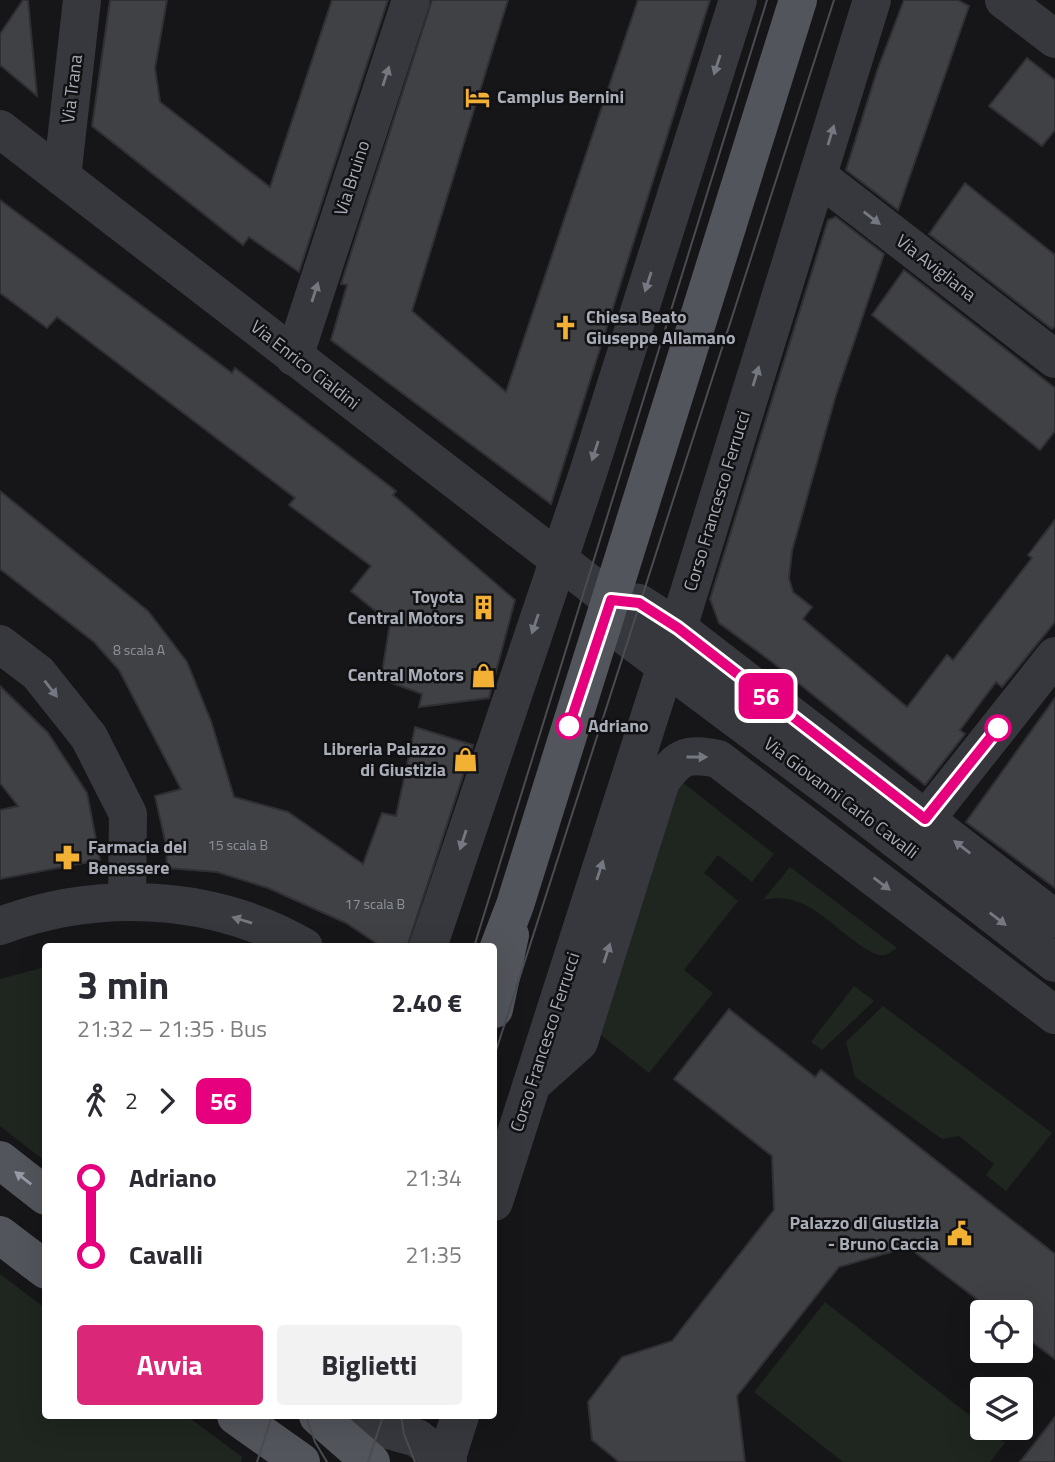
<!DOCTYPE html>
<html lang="it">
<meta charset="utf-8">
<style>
:root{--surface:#fff;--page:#f2f2f3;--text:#2b2b33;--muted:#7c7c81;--accent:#db2777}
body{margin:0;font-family:"Titillium Web",sans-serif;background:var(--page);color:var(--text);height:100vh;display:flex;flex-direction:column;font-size:26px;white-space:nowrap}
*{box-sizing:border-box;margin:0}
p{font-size:23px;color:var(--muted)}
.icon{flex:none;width:38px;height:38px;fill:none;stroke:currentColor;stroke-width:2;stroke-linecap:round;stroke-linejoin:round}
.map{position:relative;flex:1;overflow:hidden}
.sheet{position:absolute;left:42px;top:943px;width:455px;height:476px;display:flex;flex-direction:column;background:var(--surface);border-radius:7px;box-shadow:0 7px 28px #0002}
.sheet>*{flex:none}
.badge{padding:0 14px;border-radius:10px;font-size:24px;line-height:46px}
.controls{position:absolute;left:970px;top:1300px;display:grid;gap:14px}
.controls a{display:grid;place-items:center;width:63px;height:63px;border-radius:7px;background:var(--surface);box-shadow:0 7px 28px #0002;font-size:35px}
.map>.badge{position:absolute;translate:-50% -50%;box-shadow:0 0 0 4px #fff}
.legs{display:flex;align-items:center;gap:10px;height:77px;padding:0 35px;font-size:23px}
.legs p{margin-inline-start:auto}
.head{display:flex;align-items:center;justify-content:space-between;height:119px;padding:0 35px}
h1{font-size:38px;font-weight:700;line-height:52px}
.primary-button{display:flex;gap:14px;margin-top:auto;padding:14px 35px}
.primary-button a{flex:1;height:80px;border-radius:7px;background:var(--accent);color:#fff;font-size:28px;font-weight:700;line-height:80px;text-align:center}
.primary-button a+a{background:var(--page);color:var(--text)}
ul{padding:0 35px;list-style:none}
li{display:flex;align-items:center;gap:24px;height:77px;font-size:26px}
li i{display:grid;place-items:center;width:10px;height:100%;margin:0 9px;background:currentColor}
li i::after{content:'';width:18px;height:18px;margin:-9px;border:5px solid;border-radius:50%;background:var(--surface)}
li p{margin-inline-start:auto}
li:first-child i{background:linear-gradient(#0000 50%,currentColor 0)}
li:last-child i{background:linear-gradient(currentColor 50%,#0000 0)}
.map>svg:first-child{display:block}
</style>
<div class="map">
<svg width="1055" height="1462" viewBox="0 0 1055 1462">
<rect width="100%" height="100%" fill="#161618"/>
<g fill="#1e261f">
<path d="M677,778l97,76 -22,28 -34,-27 -14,18 34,28 -54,69 29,23 -64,80 -48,-38z"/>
<path d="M790,867l107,81 -11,7h-8c-40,-17 -66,-67 -115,-55z"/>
<path d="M45,967h1l-1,194 -45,-35v-147z"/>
<path d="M854,986l20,15 -52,49 -11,-8z"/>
<path d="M883,1006l169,127 -46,58 -20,-16 8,-11 -35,-28 -17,3 -87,-62 -9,-35z"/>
<path d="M0,1274l45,34 1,108h141l55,41 -1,5h-241z"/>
<path d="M825,1302l180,141 -15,19h-147l-89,-70z"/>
</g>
<g fill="#404145" stroke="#303034" stroke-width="2">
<path d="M23,0h5l9,96 -37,-31v-31z"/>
<path d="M110,0h57l-12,68 5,34 110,85 62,-187h56l-89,272 -50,-35 -6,8 -151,-119z"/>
<path d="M432,0h76l-96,311 94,81 132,-392h72l-159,504 -220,-164 16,-55 -6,-1z"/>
<path d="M904,0h54l11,6 -71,204 -52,-40 31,-99z"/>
<path d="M1027,58l28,22v50l-13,16 -53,-40z"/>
<path d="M965,183l90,72v71l-3,3 -123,-95z"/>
<path d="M0,200l232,173 3,-5 161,123 -3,4 122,105 -26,98 -70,9 3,-13 -41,-15 9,-56 -39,-32 20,-25 -82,-61 6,-7 -238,-181 -10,11 -47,-35z"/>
<path d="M836,217l48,37 -48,141 -44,156 -3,27 4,14 19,15 -9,12 104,88 40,-52 6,5 79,-102 -4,-3 27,-35v102l-53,65 -6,-5 -36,48 5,4 -40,51 -153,-123 -53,-39 -9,-24 118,-379z"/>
<path d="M904,270l151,118v43l-15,19 -168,-135z"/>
<path d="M0,491l148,120 39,51 24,59 23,76 54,15 75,52 19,-51 14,3 19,-89 58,18 -66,202h-25l-36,-24 -78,-35 -51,-16 -50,-4 -1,-23 -11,-49 26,-7 -62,-119 -25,-28 -94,-73z"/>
<path d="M0,686l48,47 39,60 13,67 -100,19v-69l18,-4 -18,-23z"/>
<path d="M1055,698v190l-89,-66z"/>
<path d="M729,1009l86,68 6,-7 234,184v105l-35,-26v-21h-26l-86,-65 -69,20 -102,129 8,66h-126l-27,-22 -4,-38 34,-45 50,-16 102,-131 -2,-54 -98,-77z"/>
<path d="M1055,1417v45h-35z"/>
</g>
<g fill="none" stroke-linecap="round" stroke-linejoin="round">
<g stroke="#37383d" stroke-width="38">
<path d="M1004,0l51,39"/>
<path d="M0,129l611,471 17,38 218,163 209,162"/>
<path d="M818,176l237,183"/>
<path d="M62,177l20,-177"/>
<path d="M294,357l117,-357"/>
<path d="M611,600l28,3 39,25 377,291"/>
<path d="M0,644l38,29 51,64 39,77 -1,87"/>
<path d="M911,838l144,-182"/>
<path d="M0,926c98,-37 213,-32 304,21"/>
<path d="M428,947l160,-474 150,-473"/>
<path d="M532,1084l47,-42 82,-261c19,-26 26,-28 57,-22l337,256"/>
<path d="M494,1202l184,-574 194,-628"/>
<path d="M337,1416l80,22 31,24"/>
<path d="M446,1460l14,-44"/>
</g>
<g stroke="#53555c" stroke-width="38">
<path d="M494,960l21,-55 283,-905"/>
<path d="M494,1009l16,-74"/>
<path d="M0,1160l46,36"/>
<path d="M0,1235l46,35"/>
<path d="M236,1416l65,46"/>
<path d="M318,1416l53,46"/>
</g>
<g stroke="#4a4c52" stroke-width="2">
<path d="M474,947l293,-947"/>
<path d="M494,1057l340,-1057"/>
<path d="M306,1416l9,26 12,20"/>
<path d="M401,1416l3,18 11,28"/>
<path d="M257,1462l15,-46"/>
<path d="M368,1462l15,-46"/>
</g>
</g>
<defs><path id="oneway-solid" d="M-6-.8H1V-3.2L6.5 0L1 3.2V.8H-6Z" transform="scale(1.75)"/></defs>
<g fill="#757881">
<use href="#oneway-solid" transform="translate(717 65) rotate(108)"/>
<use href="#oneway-solid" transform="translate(386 76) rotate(-72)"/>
<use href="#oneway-solid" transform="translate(831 135) rotate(-73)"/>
<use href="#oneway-solid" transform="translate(872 218) rotate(38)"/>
<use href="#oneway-solid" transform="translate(648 282) rotate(108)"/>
<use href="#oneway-solid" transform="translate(315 292) rotate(-72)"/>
<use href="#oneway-solid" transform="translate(756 376) rotate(-73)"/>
<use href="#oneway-solid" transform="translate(595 451) rotate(108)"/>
<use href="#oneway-solid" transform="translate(535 624) rotate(109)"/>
<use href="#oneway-solid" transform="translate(51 689) rotate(52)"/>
<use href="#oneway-solid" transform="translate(697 757)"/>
<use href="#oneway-solid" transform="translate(463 840) rotate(108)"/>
<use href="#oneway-solid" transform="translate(962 847) rotate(-142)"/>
<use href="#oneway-solid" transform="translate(600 870) rotate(-72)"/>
<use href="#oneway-solid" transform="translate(882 884) rotate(37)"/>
<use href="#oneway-solid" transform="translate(998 919) rotate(38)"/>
<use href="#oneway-solid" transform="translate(242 920) rotate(-163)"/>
<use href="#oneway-solid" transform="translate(607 953) rotate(-72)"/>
</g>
<use fill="#979ba6" href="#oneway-solid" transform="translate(23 1178) rotate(-142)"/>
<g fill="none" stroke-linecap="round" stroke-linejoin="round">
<defs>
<path id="line-1" d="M569,726l42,-126 28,3 39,25 247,191 73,-91"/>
</defs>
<use href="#line-1" stroke="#fff" stroke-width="16"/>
<use href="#line-1" stroke="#e6007e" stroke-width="10"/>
</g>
<defs>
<symbol id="hotel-bare" viewBox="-9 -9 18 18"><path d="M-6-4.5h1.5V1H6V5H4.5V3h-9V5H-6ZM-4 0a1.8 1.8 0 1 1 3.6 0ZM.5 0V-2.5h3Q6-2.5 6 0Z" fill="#f2b134" stroke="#111113" stroke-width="2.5" paint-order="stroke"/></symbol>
<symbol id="church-bare" viewBox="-9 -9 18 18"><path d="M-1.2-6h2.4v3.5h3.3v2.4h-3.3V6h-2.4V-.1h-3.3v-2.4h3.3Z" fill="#f2b134" stroke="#111113" stroke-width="2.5" paint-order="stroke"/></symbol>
<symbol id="building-bare" viewBox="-9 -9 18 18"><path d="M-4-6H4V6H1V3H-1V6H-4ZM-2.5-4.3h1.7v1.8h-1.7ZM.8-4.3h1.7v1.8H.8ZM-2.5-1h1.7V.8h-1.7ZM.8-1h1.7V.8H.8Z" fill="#f2b134" stroke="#111113" stroke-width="2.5" paint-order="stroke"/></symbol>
<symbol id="shop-bare" viewBox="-9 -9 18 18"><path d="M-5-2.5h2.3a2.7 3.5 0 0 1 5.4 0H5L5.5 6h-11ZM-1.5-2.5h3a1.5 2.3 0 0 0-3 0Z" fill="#f2b134" stroke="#111113" stroke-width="2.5" paint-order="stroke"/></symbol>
<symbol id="pharmacy-bare" viewBox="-9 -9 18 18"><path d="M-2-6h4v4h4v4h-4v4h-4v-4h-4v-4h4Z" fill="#f2b134" stroke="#111113" stroke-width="2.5" paint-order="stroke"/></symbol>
<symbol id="civic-bare" viewBox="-9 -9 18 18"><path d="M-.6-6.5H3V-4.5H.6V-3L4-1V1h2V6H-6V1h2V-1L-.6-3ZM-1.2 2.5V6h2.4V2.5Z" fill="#f2b134" stroke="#111113" stroke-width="2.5" paint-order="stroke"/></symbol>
</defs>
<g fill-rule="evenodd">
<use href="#hotel-bare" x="460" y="80" width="35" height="35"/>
<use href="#church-bare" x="548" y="310" width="35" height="35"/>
<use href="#building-bare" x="466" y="590" width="35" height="35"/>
<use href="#shop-bare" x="466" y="658" width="35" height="35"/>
<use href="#shop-bare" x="448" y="742" width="35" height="35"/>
<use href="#pharmacy-bare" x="50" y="840" width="35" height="35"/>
<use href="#civic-bare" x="942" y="1216" width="35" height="35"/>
</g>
<g fill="#fff" stroke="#e6007e" stroke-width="3.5">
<circle cx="569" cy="726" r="12"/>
<circle cx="998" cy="728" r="12"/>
</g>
<g text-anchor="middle" stroke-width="5" stroke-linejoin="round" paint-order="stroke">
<g font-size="14" fill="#8e929b">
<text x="139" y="655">8 scala A</text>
<text x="238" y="850">15 scala B</text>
<text x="375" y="909">17 scala B</text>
</g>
<g font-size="18" fill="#a8adb8" stroke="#111113">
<text transform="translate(72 89) rotate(-83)" y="6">Via Trana</text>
<text transform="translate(352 178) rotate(-72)" y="6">Via Bruino</text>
<text transform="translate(936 268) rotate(38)" y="6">Via Avigliana</text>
<text transform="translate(305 365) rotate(38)" y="6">Via Enrico Cialdini</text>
<text transform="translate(717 501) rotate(-73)" y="6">Corso Francesco Ferrucci</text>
<text transform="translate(841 798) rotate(37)" y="6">Via Giovanni Carlo Cavalli</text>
<text transform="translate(545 1042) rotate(-72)" y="6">Corso Francesco Ferrucci</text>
</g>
<g font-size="18" font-weight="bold" fill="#a8adb8" stroke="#111113" text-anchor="end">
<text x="497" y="103" text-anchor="start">Camplus Bernini</text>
<text x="586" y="323" text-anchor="start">Chiesa Beato<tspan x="586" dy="21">Giuseppe Allamano</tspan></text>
<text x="464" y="603">Toyota<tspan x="464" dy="21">Central Motors</tspan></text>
<text x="464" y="681">Central Motors</text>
<text x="446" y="755">Libreria Palazzo<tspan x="446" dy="21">di Giustizia</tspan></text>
<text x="88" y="853" text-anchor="start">Farmacia del<tspan x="88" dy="21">Benessere</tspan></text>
<text x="939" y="1229">Palazzo di Giustizia<tspan x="939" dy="21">- Bruno Caccia</tspan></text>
</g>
<g font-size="18" font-weight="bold" fill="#a8adb8" stroke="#111113" text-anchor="start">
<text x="588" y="732">Adriano</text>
</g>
</g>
</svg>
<div class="controls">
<a><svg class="icon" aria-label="locate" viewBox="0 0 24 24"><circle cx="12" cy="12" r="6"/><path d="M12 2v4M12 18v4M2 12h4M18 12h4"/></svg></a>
<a><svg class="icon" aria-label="layers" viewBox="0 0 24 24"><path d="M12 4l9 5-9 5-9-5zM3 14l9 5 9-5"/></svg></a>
</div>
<b class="badge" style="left:766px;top:696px;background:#e6007e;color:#fff">56</b>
<section class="sheet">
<div class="head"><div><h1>3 min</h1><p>21:32 – 21:35 · Bus</p></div><b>2.40 €</b></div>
<div class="legs"><svg class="icon" aria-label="walk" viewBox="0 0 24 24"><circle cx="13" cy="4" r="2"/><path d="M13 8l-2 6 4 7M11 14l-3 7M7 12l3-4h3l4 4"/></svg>2<svg class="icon" aria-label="forward" viewBox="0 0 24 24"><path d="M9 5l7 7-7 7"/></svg><b class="badge" style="background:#e6007e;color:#fff">56</b></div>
<ul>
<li><i style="color:#e6007e"></i><b>Adriano</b><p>21:34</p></li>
<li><i style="color:#e6007e"></i><b>Cavalli</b><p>21:35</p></li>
</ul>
<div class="primary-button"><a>Avvia</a><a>Biglietti</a></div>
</section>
</div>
